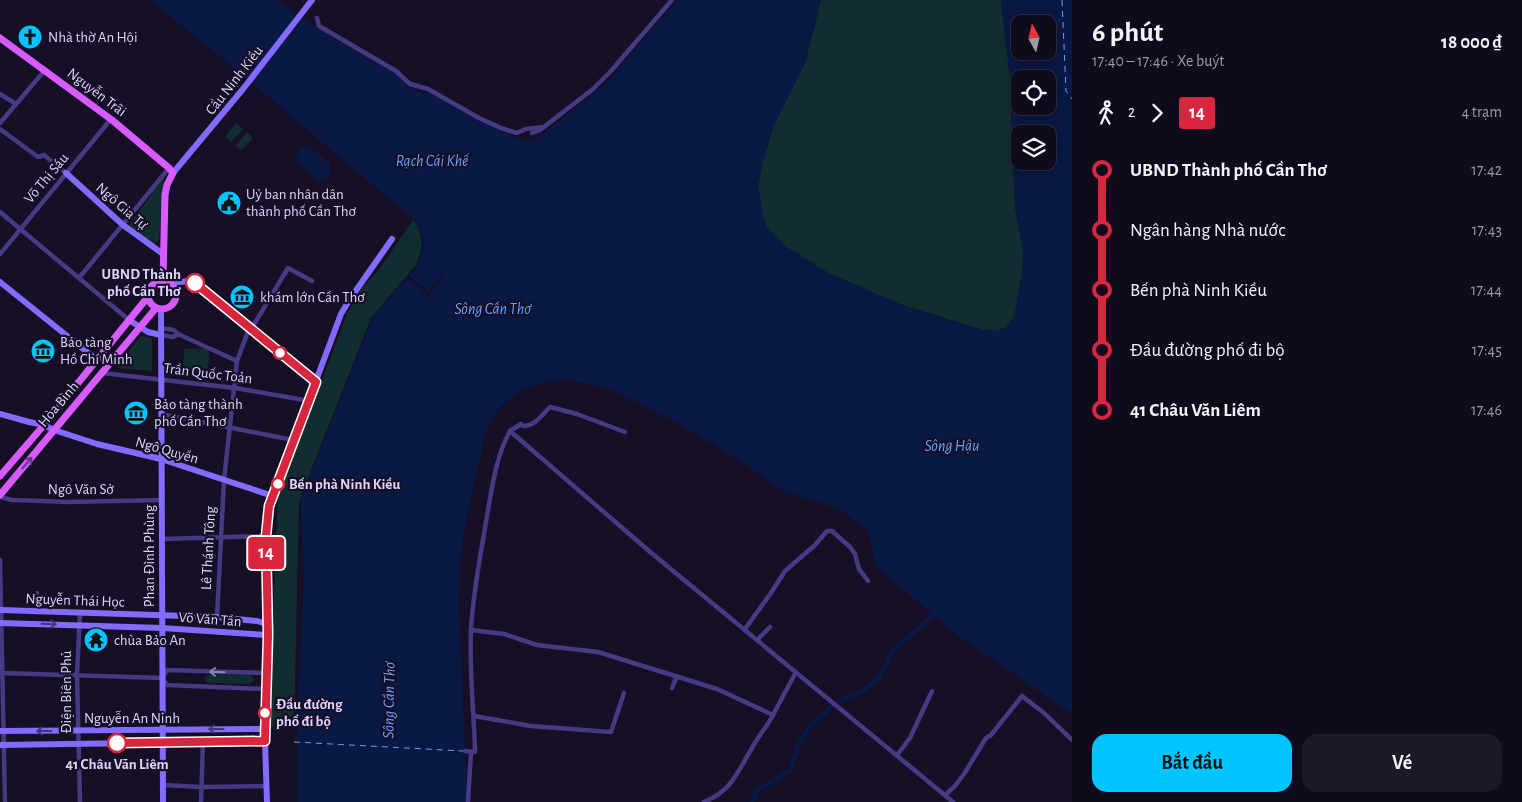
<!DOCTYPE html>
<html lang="vi">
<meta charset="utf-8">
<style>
:root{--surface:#100b1c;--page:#1e1929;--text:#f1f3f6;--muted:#9c9ba3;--line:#302b3b;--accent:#00c4ff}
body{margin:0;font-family:"Alegreya Sans",sans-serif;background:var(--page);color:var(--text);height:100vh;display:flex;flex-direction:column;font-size:19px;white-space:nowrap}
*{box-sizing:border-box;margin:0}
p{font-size:16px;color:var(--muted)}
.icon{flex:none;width:28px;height:28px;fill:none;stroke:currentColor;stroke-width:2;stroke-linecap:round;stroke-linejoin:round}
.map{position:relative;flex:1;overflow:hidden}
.drawer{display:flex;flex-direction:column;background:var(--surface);width:450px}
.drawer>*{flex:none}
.badge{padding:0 10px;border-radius:4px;font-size:18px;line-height:32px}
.needle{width:32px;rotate:352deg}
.buttons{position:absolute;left:1011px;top:15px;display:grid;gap:10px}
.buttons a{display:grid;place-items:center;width:45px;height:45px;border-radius:10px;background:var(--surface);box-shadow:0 2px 12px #0003,0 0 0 1px var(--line);font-size:25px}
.map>.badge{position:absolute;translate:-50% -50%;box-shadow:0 0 0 2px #fff}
.legs{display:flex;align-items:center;gap:8px;height:55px;padding:0 20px;font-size:16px}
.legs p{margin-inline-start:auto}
.summary{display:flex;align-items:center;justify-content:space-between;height:85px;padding:0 20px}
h1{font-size:28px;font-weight:600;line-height:38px}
.button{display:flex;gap:10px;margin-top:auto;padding:10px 20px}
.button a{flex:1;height:58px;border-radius:15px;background:var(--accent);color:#111;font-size:20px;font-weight:600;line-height:58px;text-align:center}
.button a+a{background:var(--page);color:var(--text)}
ul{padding:0 20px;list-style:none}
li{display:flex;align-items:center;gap:18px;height:60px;font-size:19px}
li i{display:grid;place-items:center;width:8px;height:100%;margin:0 6px;background:currentColor}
li i::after{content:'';width:12px;height:12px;margin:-6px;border:4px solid;border-radius:50%;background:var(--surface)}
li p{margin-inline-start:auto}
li:first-child i{background:linear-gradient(#0000 50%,currentColor 0)}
li:last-child i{background:linear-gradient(currentColor 50%,#0000 0)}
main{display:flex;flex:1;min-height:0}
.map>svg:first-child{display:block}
</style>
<main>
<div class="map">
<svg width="1072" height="802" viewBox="0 0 1072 802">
<rect width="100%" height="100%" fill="#160f26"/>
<g fill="#122d30">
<path d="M821,0h180l9,78 5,130 8,42 -1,23 -8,44 -8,11 -11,3 -12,-1 -81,-25 -72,-31 -44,-27 -19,-19 -5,-16 -4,-27 5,-23 10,-35 32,-64z"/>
<path d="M236,123l7,6 -12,13 -6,-5z"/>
<path d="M247,132l6,6 -12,13 -6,-5z"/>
<path d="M164,177l-5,63 -6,5 -23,-18v-3z"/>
<path d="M413,220c11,13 11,31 2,46l-44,52 -72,183 -5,225 -26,1 10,-232 69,-181 15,-26 16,-17z"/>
<path d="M141,336l11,2v33l-34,-3 -1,-3z"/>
<path d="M209,348l-1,28 -25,-2 1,-25z"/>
<path d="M211,674l40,1 3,5 -4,4 -40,-1 -4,-1 -2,-3 3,-4z"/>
</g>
<g fill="#0a1844" fill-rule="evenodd">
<path d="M149,0h127l59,39 61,34 13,14 12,5h8l38,22 47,23 9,3h6l6,-1 13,-9 57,-46 72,-84h144l-16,63 -32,64 -10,35 -5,23 4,27 5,16 19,19 44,27 72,31 81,25 12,1 11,-3 8,-11 8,-44 1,-23 -8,-42 -5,-130 -9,-78h71v714l-115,-79 -81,-69 -8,-35 -29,-22 -58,-19 -42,-30 -61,-37 -70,-35 -40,-8 -24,2 -22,8 -12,8 -12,11 -8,14 -6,16 -18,83 -6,41 -1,41 8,191 -1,7h-169v-79l7,-142 -4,-80 72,-183 44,-51 4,-8 3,-14 -1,-8 -4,-13 -4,-5c-89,-73 -175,-149 -265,-219zM1020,24h28v27h-28zM1020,79h28v27h-28zM1020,134h28v27h-28z"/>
<path d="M310,146l20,18v10l-4,6h-10l-21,-20 5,-12z"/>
</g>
<path fill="#160f26" d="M443,273l2,1 -20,25 -2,-2 3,-4 -19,-15 1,-3 20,16z"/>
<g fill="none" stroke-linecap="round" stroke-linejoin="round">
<path stroke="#0a1844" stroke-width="5" d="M752,802l5,-12 33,-19 9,-27 11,-19 13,-10 6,-7 14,-9 17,-6 19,-15 13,-26 41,-37"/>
<g stroke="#62a2ff" stroke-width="1" stroke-dasharray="6 5" stroke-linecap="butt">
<path d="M1062,0l4,91 6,8"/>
<path d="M294,742l169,9"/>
</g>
<g stroke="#473a85" stroke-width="4.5">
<path d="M317,18l2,8 77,45 14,13 18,5 51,29 22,10 16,5 9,-4 18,-2"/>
<path d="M0,94l16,10"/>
<path d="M0,123l45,-53"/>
<path d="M0,129l38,28 6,-2 22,18"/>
<path d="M532,133l8,-3 53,-41 18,-18 61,-71"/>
<path d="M0,212l129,108"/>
<path d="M0,254l111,-135"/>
<path d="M79,278l90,-110"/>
<path d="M161,328l13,2 4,4 59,27"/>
<path d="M161,335l12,2 5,-3"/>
<path d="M102,373l133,15 75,13"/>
<path d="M161,414l132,26"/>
<path d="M510,431l11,-7 2,2c12,0 19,-11 27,-19l27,7 48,18"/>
<path d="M0,497l12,3 57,2 93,-2"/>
<path d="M162,539l104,-3"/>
<path d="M0,560l5,242"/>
<path d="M37,593v18"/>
<path d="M217,617l7,-137 13,-119 12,-32 4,-3 35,-58 24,13"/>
<path d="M745,629l26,-36 14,-22 30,-26 12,-14h5l18,16 5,7 4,15 9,12"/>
<path d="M471,630l33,4 33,11 61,7 119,37 56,26c-6,12 -15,21 -21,33 -15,24 -19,42 -48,54"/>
<path d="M757,640l13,-13"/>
<path d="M2,673l161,5"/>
<path d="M163,677l4,-7 99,3"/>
<path d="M163,679l4,6 98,4"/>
<path d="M672,688l5,-12"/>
<path d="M773,715l23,-43"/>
<path d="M474,716l57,10 80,6 13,-39"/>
<path d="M465,751l10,1c-1,-40 -6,-82 -4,-122 2,-39 10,-77 16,-114 5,-28 9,-60 23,-85l139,120 304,251"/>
<path d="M897,755l13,-17 22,-47"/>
<path d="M163,785l38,2 66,-1"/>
<path d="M945,795l10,-9 9,-12 22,-36 5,-3 31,-39 22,17 28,27"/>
<path d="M80,802l-3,-127 3,-62"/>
<path d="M201,802l2,-60"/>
<path d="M468,802l3,-50"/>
</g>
<g stroke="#836bff" stroke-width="6">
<path d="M66,173l57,52 40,29"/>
<path d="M173,173l70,-84 69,-89"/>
<path d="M0,282l97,78"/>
<path d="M171,283l18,-2 6,2 121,99"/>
<path d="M161,309l2,493"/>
<path d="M129,320l19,12 13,3"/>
<path d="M0,414l29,8 15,3 10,5 43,14 64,15 112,37"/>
<path d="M0,610l217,7 40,4 10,3"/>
<path d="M0,623l162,5 105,7"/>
<path d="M0,731l265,-2"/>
<path d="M0,745l265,-4"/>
<path d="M267,802l-2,-61 2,-106 -1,-99 3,-30 72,-192 9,-15 42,-60"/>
</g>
<g stroke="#d75bff" stroke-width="7">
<path d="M0,38l112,82 57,48 4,5 -6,12 -2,10 -2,85"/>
<circle cx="162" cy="295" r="14"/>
<path d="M0,476l44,-51 103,-127"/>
<path d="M0,495l156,-187"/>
</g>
</g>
<defs><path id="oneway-shaft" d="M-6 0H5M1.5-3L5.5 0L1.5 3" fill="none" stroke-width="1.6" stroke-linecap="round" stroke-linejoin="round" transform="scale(1.25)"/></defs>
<use stroke="#6d3188" href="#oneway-shaft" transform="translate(27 463) rotate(-50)"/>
<g stroke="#42347d">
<use href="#oneway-shaft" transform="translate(49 624) rotate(2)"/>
<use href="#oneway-shaft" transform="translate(216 729) rotate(180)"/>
<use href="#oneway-shaft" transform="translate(44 731) rotate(180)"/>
</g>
<use stroke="#8b7fbc" href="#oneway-shaft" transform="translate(217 672) rotate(-178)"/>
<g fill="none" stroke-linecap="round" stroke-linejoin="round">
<defs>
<path id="line-1" d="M117,743l148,-2 3,-106 -2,-99 3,-30 47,-124 -121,-99"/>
</defs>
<use href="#line-1" stroke="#fff" stroke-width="11"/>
<use href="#line-1" stroke="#d7263d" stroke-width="8"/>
</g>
<defs>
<symbol id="church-disc" viewBox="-11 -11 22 22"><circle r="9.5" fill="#00c4ff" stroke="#160f26"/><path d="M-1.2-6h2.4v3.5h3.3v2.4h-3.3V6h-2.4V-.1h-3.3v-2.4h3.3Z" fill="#111"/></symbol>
<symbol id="civic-disc" viewBox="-11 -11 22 22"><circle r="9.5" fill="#00c4ff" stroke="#160f26"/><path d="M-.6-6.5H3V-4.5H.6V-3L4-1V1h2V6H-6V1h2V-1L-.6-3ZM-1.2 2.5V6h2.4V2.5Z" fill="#111"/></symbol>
<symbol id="museum-disc" viewBox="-11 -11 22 22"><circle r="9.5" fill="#00c4ff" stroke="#160f26"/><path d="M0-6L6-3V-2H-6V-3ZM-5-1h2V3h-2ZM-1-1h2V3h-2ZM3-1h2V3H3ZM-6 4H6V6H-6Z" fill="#111"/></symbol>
<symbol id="temple-disc" viewBox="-11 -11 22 22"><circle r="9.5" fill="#00c4ff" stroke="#160f26"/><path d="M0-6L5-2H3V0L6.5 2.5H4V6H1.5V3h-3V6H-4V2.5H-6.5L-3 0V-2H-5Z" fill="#111"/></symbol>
</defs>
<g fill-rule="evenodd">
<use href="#church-disc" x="16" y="23" width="28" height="28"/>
<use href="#civic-disc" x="215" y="189" width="28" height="28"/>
<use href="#museum-disc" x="228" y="283" width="28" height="28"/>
<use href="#museum-disc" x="29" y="337" width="28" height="28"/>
<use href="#museum-disc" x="122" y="399" width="28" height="28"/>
<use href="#temple-disc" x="82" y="626" width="28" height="28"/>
</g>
<g fill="#fff" stroke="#d7263d" stroke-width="2.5">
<circle cx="195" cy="283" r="9"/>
<circle cx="280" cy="353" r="6"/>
<circle cx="278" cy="484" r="6"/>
<circle cx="265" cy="713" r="6"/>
<circle cx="117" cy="743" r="9"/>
</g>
<g text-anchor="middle" stroke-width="4.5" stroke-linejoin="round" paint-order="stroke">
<g font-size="15" fill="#dfd4ff" stroke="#160f26" text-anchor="start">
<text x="48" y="42">Nhà thờ An Hội</text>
<text x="246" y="199">Uỷ ban nhân dân<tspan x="246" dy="17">thành phố Cần Thơ</tspan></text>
<text x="260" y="302">khám lớn Cần Thơ</text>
<text x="60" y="347">Bảo tàng<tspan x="60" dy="17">Hồ Chí Minh</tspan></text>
<text x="154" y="409">Bảo tàng thành<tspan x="154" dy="17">phố Cần Thơ</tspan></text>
<text x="114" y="645">chùa Bảo An</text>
</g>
<g font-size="15" fill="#dfd4ff" stroke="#160f26">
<text transform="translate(234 80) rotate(-52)" y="5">Cầu Ninh Kiều</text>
<text transform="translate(97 92) rotate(37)" y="5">Nguyễn Trãi</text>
<text transform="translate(46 178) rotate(-50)" y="5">Võ Thị Sáu</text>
<text transform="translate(122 206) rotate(41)" y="5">Ngô Gia Tự</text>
<text transform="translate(208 373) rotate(7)" y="5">Trần Quốc Toản</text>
<text transform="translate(58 404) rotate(-50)" y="5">Hòa Bình</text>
<text transform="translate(167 450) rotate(16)" y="5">Ngô Quyền</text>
<text x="81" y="494">Ngô Văn Sở</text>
<text transform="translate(208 548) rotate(-87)" y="5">Lê Thánh Tông</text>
<text transform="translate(149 556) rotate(-90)" y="5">Phan Đình Phùng</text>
<text transform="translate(75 600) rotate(2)" y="5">Nguyễn Thái Học</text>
<text transform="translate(210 619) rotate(4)" y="5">Võ Văn Tần</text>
<text transform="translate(66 692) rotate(-90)" y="5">Điện Biên Phủ</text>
<text x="132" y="723">Nguyễn An Ninh</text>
</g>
<g font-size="15" font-weight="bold" fill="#dfd4ff" stroke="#160f26" text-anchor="start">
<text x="181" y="279" text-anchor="end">UBND Thành<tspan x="181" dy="17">phố Cần Thơ</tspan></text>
<text x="289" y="489">Bến phà Ninh Kiều</text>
<text x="276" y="709">Đầu đường<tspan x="276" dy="17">phố đi bộ</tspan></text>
<text x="117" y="769" text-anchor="middle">41 Châu Văn Liêm</text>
</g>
<g font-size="16" font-style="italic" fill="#62a2ff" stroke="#160f26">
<text x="432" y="166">Rạch Cái Khế</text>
<text x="493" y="314">Sông Cần Thơ</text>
<text x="952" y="451">Sông Hậu</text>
<text transform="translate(388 700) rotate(-89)" y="6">Sông Cần Thơ</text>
</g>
</g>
</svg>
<div class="buttons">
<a><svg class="needle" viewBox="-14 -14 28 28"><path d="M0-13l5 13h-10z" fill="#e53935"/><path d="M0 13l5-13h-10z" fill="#9c9ba3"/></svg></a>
<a><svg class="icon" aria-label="locate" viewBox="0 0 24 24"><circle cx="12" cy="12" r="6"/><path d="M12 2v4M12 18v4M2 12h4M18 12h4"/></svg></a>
<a><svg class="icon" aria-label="layers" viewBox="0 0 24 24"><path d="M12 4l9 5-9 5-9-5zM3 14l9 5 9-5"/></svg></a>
</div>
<b class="badge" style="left:266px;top:553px;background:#d7263d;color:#fff">14</b>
</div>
<section class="drawer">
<div class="summary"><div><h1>6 phút</h1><p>17:40 – 17:46 · Xe buýt</p></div><b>18 000 ₫</b></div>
<div class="legs"><svg class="icon" aria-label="walk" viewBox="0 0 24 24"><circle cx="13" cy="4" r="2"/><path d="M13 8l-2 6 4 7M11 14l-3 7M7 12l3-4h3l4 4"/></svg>2<svg class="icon" aria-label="forward" viewBox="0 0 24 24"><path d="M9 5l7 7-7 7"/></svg><b class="badge" style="background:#d7263d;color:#fff">14</b><p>4 trạm</p></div>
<ul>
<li><i style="color:#d7263d"></i><b>UBND Thành phố Cần Thơ</b><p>17:42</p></li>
<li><i style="color:#d7263d"></i><span>Ngân hàng Nhà nước</span><p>17:43</p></li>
<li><i style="color:#d7263d"></i><span>Bến phà Ninh Kiều</span><p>17:44</p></li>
<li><i style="color:#d7263d"></i><span>Đầu đường phố đi bộ</span><p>17:45</p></li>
<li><i style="color:#d7263d"></i><b>41 Châu Văn Liêm</b><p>17:46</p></li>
</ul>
<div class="button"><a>Bắt đầu</a><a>Vé</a></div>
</section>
</main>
